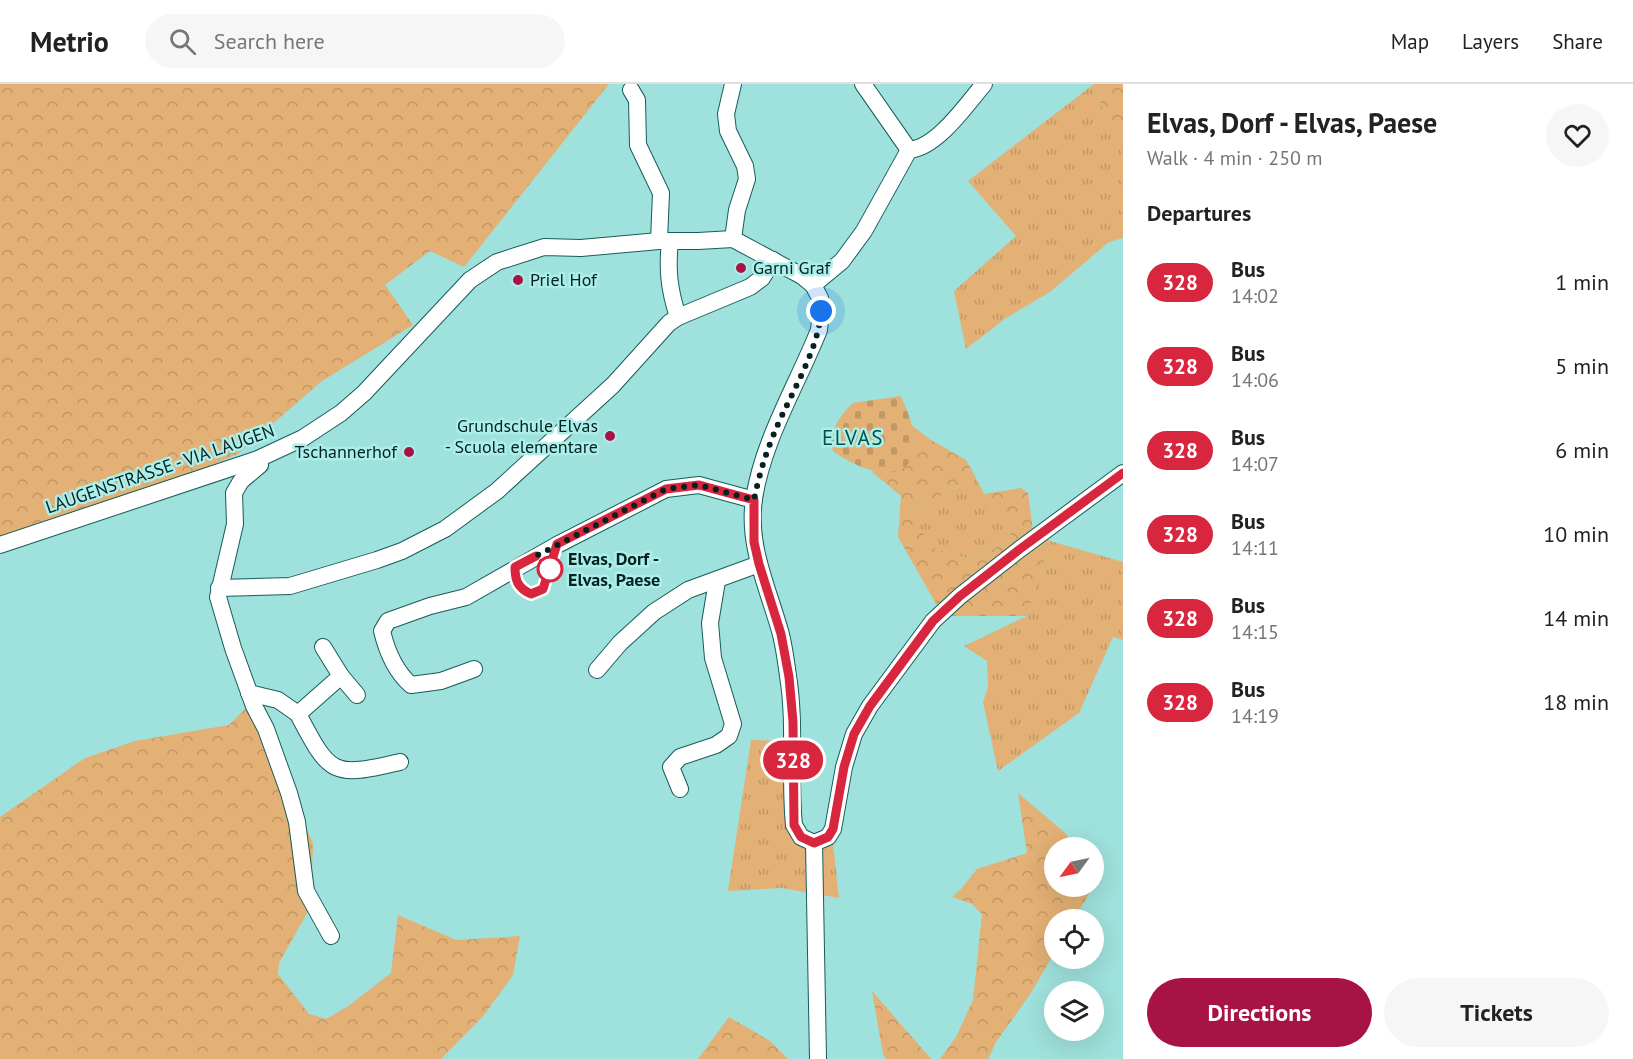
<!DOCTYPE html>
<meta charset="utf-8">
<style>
:root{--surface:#fff;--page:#f6f6f6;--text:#222;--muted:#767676;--line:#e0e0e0;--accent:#a81345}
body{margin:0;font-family:"PT Sans",sans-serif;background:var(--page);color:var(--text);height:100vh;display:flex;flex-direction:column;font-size:22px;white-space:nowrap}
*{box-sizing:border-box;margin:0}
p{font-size:20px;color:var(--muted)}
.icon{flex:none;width:33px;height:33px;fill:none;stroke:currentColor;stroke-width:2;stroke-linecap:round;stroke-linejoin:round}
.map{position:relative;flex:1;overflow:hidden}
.panel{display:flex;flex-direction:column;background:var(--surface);width:510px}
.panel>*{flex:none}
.badge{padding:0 12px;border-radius:20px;font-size:21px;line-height:39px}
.needle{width:39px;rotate:237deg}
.tools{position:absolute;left:1044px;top:753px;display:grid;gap:12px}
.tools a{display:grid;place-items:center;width:60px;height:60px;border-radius:50%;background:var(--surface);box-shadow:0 6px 24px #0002;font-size:30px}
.you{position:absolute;width:30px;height:30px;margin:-15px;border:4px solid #fff;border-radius:50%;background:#1a73e8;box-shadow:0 0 0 9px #1a73e833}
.map>.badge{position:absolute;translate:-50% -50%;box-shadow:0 0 0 3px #fff}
h2{padding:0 24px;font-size:22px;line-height:54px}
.round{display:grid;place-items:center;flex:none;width:63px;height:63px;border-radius:32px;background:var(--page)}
.headline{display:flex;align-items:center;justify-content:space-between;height:102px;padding:0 24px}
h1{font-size:28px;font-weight:600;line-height:45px}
.action{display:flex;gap:12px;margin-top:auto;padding:12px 24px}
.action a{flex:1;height:69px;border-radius:36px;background:var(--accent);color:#fff;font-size:24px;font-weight:600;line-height:69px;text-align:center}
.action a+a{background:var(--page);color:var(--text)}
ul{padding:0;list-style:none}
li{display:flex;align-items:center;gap:18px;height:84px;padding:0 24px}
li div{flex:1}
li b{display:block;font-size:22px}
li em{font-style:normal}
li .badge{min-width:66px;font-weight:700;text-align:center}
header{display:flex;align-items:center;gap:36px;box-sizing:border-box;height:84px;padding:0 30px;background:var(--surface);border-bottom:2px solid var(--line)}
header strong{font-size:28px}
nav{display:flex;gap:33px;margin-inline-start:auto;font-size:21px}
.search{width:420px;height:54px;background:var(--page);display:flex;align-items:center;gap:15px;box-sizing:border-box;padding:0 21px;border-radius:33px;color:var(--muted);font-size:22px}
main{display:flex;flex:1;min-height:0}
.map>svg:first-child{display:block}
</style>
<header>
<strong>Metrio</strong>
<div class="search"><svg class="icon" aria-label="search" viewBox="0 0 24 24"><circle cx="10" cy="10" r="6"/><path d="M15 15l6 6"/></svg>Search here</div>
<nav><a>Map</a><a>Layers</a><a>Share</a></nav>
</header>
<main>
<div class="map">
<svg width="1123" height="975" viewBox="0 0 1123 975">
<defs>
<pattern id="grass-tufts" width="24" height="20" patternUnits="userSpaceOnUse" patternTransform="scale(1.5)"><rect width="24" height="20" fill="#e3b075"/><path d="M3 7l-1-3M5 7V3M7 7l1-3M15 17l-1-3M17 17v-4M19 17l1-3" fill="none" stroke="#c19765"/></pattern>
<pattern id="forest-crowns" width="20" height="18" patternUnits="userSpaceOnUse" patternTransform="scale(1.5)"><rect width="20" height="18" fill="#e3b075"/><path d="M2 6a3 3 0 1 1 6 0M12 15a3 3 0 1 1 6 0" fill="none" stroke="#c19765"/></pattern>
<pattern id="cemetery-stones" width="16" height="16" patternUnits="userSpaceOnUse" patternTransform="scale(1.5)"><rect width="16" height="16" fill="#e3b075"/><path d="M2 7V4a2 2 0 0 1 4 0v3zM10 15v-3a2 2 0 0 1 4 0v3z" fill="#c19765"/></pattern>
</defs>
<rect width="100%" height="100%" fill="#9fe1dc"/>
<g fill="url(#grass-tufts)">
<path d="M1094,0h3l7,33 19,20v101l-14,4 -59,50 -44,26 -40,31 -12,-58 62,-55 -48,-55z"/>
<path d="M976,394l8,16 29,45 -41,21 -42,-13 -18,-37z"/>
<path d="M1050,457l73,21v78l-10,-3 -34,76 -81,58 -15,-69 5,-15 -1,-26 -23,-15 63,-30z"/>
<path d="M751,656l44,1 4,85 11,9 23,9 6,54 -57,-10 -54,3z"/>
</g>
<g fill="url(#forest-crowns)">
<path d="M0,0h609l-145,183 -34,-16 -45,34 28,40 -91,56 -84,73 -238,99z"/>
<path d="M1097,0h26v53l-19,-20z"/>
<path d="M911,341l20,15 35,20 10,18 -64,32 18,37 42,13 41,-21 -29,-45 37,-6 7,5 5,38 17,10 -23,75h-84l-45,-79 3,-41 -30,-25 23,1 21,-30z"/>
<path d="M249,621l64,138 -2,63 -32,57 -1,11 31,40 17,5 21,-12 44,-34 7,-58 58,25 64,-4 -7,39 -29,40 -43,44h-441v-242l85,-59 50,-17 94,-16z"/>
<path d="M1018,709l47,40 11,14 -22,1v38l39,1 -19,32 -20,1v33l-23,40 -35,49 -8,17h-48l16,-22 17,-37 9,-86 -10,-10 -20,-7 9,-8 16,-20 50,-16z"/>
<path d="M872,907l59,68h-45l-3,-5z"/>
<path d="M729,933l41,24 18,18h-90z"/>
</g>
<path fill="url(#cemetery-stones)" d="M901,312c7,17 18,40 12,59 -12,34 -62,10 -80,-4 -6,-17 7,-36 20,-48z"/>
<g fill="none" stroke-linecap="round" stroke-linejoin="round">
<defs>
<g id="minor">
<path d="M863,0l46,66"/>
<path d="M631,6l6,10 1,45 23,48 -2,48"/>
<path d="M909,66c28,-2 58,-46 75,-66"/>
<path d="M733,155l4,-29 10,-31 -2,-13 -17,-35 -2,-17 7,-30"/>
<path d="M670,157c-3,29 -1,48 8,76"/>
<path d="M813,201l29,-24 22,-30 45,-81"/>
<path d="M258,375l2,6 -19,16 -7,12 1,31 -17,73 15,51 21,58 12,23 23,64 8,29 9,69 25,45"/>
<path d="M0,461l258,-86 45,-21 38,-25 23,-20 106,-113 27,-18 47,-15 37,1 78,-7h39l35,-2 69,37 11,9 7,13 1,13 -2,19c-22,55 -56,110 -65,169 -7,46 14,89 26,132 4,14 6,30 8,45 8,49 1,100 6,149l7,12 13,6"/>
<path d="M219,504l71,-2 87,-26 25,-9 43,-22 52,-38 116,-106 56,-62 9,-6 72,-30 12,-9 11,-18"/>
<path d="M474,585l-33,12 -30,4c-16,-14 -24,-33 -29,-54l6,-10 42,-15 36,-9 91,-52 109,-56 33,-4 55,15"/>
<path d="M597,586l23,-27 34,-31 34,-22 71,-26"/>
<path d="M341,592l16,19"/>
<path d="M249,609l29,7 20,14 43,-38 -18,-29"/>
<path d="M298,630c32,61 34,64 102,48"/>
<path d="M680,705l-9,-22 9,-10 36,-12 13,-9 4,-12 -20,-66 -3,-35 7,-42"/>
<path d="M814,759l14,-6 5,-8 11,-62 10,-33 16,-28 63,-85 27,-25 60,-47 103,-76"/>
<path d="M814,759l4,216"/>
</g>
</defs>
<use href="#minor" stroke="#165c58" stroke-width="18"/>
<use href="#minor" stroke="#fff" stroke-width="16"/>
</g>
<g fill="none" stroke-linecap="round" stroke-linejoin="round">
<defs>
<path id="line" d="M536,472l-21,11c0,14 3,21 16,27l12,-5 14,-45 109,-55 33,-4 55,15v42l5,22 22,70 8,43 4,45 1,103 7,12 13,6 14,-6 5,-8 11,-62 10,-33 16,-28 63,-85 27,-25 60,-47 103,-76"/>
</defs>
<use href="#line" stroke="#fff" stroke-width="14"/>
<use href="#line" stroke="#d7263d" stroke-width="9"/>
<path stroke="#052120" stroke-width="6" stroke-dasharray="0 10.8" d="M550,485l-14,-13 130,-67 33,-4 55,15c5,-25 12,-48 22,-71 15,-36 43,-80 45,-118"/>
</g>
<g fill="#a81345" stroke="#acefea" stroke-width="2">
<circle cx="741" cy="184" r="6"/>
<circle cx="518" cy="196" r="6"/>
<circle cx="610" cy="352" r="6"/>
<circle cx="409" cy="368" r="6"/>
</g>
<circle fill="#fff" stroke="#d7263d" stroke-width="3" cx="550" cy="485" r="12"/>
<g text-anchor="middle" stroke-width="5" stroke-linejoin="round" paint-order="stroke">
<g font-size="18" fill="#052120" stroke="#acefea" text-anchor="start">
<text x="753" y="190">Garni Graf</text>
<text x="530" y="202">Priel Hof</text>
<text x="598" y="348" text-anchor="end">Grundschule Elvas<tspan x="598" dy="21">- Scuola elementare</tspan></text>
<text x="397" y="374" text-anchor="end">Tschannerhof</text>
</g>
<g font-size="18" fill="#052120" stroke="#acefea">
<text transform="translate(160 385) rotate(-19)" y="6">LAUGENSTRASSE - VIA LAUGEN</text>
</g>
<g font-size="18" font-weight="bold" fill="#052120" stroke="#acefea" text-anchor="start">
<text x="568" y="481">Elvas, Dorf -<tspan x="568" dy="21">Elvas, Paese</tspan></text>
</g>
<g font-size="21" letter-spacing="1.5" fill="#02514d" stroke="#acefea">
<text x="853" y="361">ELVAS</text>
</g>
</g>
</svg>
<div class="tools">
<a><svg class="needle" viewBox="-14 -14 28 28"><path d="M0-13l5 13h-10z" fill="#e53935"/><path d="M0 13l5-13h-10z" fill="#767676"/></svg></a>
<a><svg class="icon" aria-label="locate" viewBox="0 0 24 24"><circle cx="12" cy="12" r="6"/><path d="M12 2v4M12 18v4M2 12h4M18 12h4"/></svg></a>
<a><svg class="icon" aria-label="layers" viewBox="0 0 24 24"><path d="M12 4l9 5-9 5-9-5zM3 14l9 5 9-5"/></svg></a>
</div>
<div class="you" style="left:821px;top:227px"></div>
<b class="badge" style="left:793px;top:676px;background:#d7263d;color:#fff">328</b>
</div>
<section class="panel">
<div class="headline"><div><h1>Elvas, Dorf - Elvas, Paese</h1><p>Walk · 4 min · 250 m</p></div><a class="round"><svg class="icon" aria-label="heart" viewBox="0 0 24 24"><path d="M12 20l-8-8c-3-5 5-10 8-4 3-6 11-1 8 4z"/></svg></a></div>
<h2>Departures</h2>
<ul>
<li><span class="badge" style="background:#d7263d;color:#fff">328</span><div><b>Bus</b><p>14:02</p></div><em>1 min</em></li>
<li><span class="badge" style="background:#d7263d;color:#fff">328</span><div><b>Bus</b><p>14:06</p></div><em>5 min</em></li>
<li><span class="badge" style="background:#d7263d;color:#fff">328</span><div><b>Bus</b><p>14:07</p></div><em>6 min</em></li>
<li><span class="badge" style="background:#d7263d;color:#fff">328</span><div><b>Bus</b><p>14:11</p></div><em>10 min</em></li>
<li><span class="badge" style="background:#d7263d;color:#fff">328</span><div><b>Bus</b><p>14:15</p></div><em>14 min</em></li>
<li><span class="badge" style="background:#d7263d;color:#fff">328</span><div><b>Bus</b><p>14:19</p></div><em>18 min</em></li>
</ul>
<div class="action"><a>Directions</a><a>Tickets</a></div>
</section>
</main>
